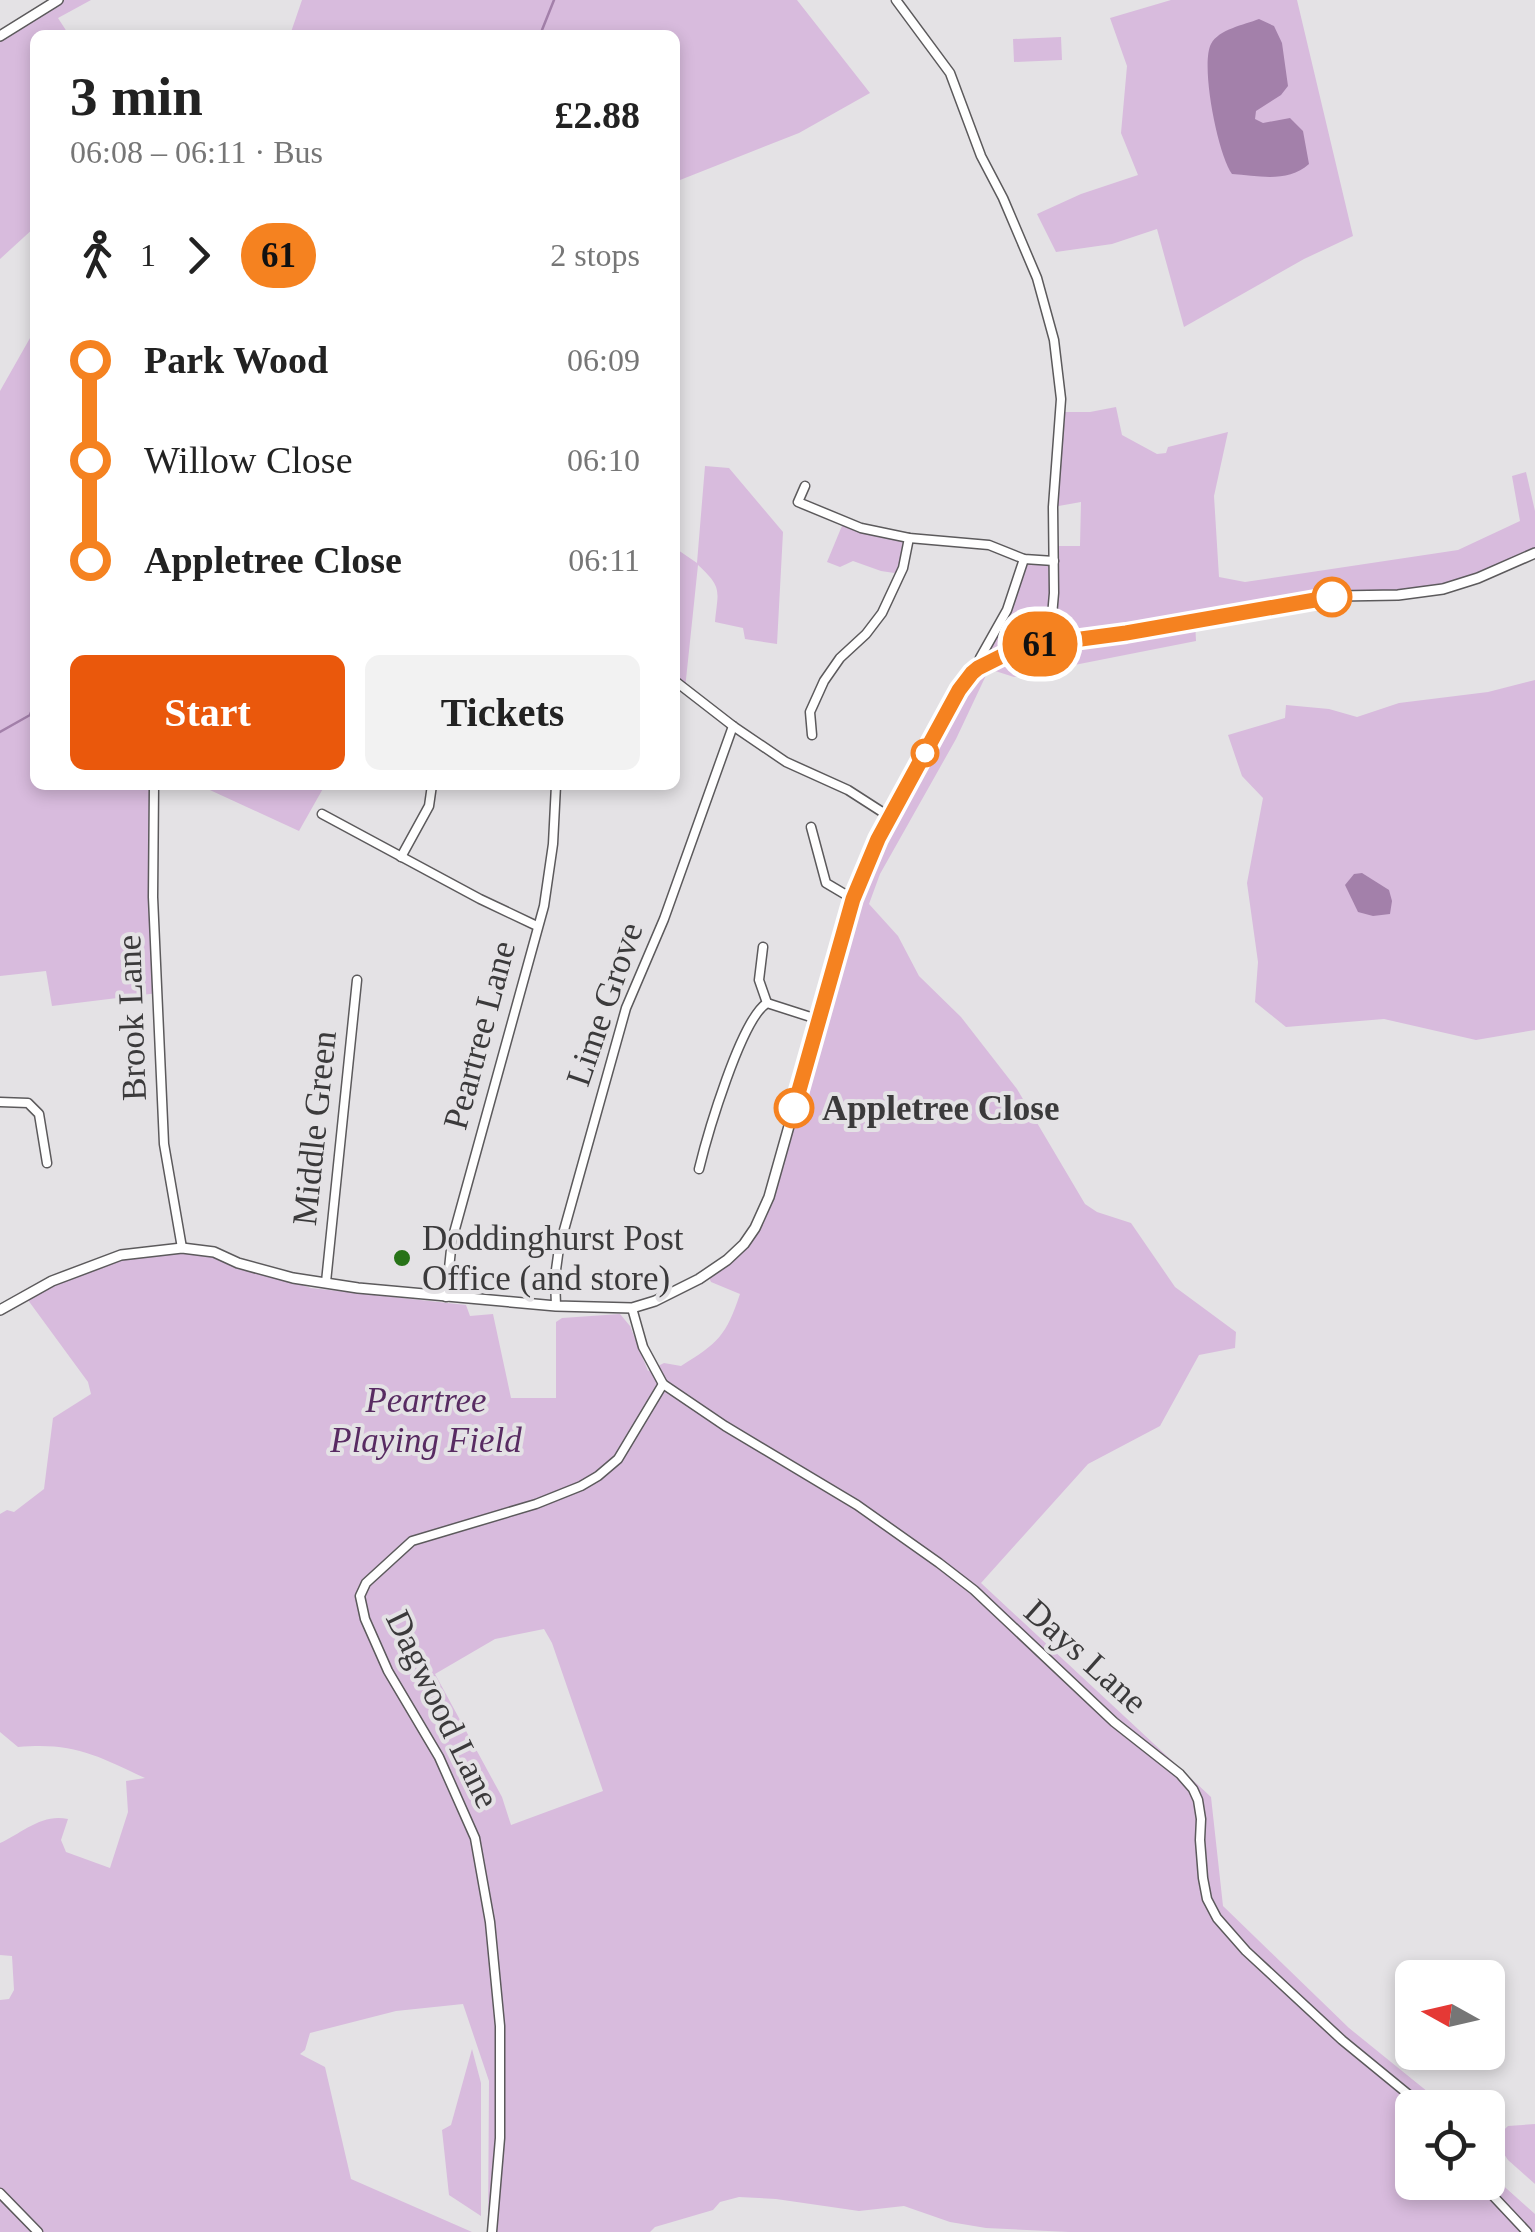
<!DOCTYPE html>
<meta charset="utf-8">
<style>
:root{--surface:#fff;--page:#f2f2f2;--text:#222;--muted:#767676;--accent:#ea580c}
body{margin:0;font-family:Georgia,serif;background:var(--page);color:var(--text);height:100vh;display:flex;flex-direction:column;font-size:38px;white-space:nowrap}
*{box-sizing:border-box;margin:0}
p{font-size:32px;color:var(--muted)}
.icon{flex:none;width:55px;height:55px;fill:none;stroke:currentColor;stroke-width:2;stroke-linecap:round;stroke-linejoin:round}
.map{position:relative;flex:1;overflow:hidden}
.side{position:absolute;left:30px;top:30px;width:650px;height:760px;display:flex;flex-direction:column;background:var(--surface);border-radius:15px;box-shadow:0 5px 15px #0003}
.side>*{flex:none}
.badge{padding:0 20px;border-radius:32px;font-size:35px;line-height:65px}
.needle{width:65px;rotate:278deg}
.tools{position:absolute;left:1395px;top:1960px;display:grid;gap:20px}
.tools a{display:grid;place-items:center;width:110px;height:110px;border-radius:15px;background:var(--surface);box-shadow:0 5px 15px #0003;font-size:50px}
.map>.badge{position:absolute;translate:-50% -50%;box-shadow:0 0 0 5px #fff}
.legs{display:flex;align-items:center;gap:15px;height:110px;padding:0 40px;font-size:32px}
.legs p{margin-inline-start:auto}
.summary{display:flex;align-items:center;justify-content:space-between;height:170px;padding:0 40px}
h1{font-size:55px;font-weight:600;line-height:75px}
.primary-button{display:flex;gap:20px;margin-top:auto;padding:20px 40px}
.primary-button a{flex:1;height:115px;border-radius:15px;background:var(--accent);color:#fff;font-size:40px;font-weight:600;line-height:115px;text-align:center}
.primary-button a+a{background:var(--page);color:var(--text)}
ul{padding:0 40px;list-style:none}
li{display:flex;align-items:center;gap:35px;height:100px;font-size:38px}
li i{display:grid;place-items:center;width:15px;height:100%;margin:0 12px;background:currentColor}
li i::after{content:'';width:25px;height:25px;margin:-12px;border:8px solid;border-radius:50%;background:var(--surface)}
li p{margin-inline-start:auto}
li:first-child i{background:linear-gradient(#0000 50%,currentColor 0)}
li:last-child i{background:linear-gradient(currentColor 50%,#0000 0)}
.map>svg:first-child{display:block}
</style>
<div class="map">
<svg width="1535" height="2232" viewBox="0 0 1535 2232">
<rect width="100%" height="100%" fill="#e4e2e5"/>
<g fill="#d8bbdd" fill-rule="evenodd">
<path d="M58,0h33l-33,18 11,17h-34v192l-35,32v-223z"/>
<path d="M302,0h495l73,93 -71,40 -124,49v-147h-385z"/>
<path d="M1171,0h126l56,236 -49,23 -120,68 -27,-98 -45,15 -56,8 -19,-38 44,-20 57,-19 -17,-42 6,-67 -17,-48z"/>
<path d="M1061,37l1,23 -48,2 -1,-23z"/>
<path d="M34,331l1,454h119l4,208 -106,13 -6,-35 -46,5v-585z"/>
<path d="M1116,407l6,28 35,19 9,-1 2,-6 60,-15 -14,64 5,81 26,5 213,-32 62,-29 -8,-45 14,-4 9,39v40l-92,38 -104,7 -144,26 1,19 -182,36 -25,-8 -33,70 -76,135 -11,30 29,32 21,40 42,41 56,72 68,115 12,8 34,11 44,64 61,45 -1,16 -36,7 -39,71 -72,38 -107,119 230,214 12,109 126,122 79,64 12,15 -28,1v74h76v-10l47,42v18h-466l-83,-4 -36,-6 -46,-16 -45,5 -83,-12 -37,-2 -19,5 -7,8 -58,17 -5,5h-162l1,-151 -26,-77 -67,7 -86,22 -5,17 -5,4 25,13 26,112 121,53h-472v-232l9,-1 5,-9 -2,-34 -12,-1v-112c22,-10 42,-30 68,-24l-7,21 5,12 44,16 18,-56 -2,-31 19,-3c-49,-23 -72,-36 -127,-31l-18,-15v-218l7,-4 7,2 30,-23 9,-71 38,-24 -3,-12 -63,-86 96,-41 61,-7 32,4 24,11 73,25 155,17 4,11 23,-2 18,84h45v-76l6,-4 58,-4 10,12 18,45 16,-8 17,3c37,-23 45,-30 59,-72l-29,-12 -4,-9 48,-45 98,-329 25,-60 129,-229 17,-51 29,2 1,-15h26l1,-44 -28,5 7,-95h30zM544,1629l8,14 51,148 -92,34 -9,-28 -67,-123 60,-35z"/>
<path d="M705,466l24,2 54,64 -6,112 -32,-5 -2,-11 -28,-6c3,-32 8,-34 -17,-57l-13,124 -10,-8v-133l22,15z"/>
<path d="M844,521l65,17 -8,36 -20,-3 -28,-10 -13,6 -13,-5z"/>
<path d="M1535,680v350l-59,10 -92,-21 -98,8 -31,-25 3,-40 -11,-79 16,-85 -21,-22 -14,-41 57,-17 1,-13 43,4 28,8 42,-14 89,-11z"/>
<path d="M199,785h126l-26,46z"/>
<path d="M472,2049l9,34v133l-32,-21 -7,-65 9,-5z"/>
<path d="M1535,2124v60l-27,-24 -14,-21 14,-13z"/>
</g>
<g fill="#a380aa">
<path d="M1259,19l15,7 8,17 6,43 -7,9 -25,16 -1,8 8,4 27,-5 13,13 6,33c-21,19 -50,12 -77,10 -14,-19 -32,-109 -21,-130 8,-15 33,-19 48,-25z"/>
<path d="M1362,873l27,17 3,11 -2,13 -17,2 -15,-4 -13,-27 9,-11z"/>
</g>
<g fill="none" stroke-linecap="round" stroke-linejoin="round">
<g stroke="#a380aa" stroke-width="2.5">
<path d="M540,35l14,-35"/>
<path d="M0,732l30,-17 5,-13"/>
</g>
<defs>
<g id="minor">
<path d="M896,0l54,73 31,83 22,42 34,80 17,62 7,59 -8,108 1,86 -2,23 -16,29"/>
<path d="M805,486l-7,16 63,26 48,10 80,7 35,14 30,2"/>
<path d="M1052,616l14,9 11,15"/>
<path d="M978,668l2,-10 27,-48 17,-51"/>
<path d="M675,681l58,45 53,36 62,28 42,27"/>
<path d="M812,735l-2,-23 14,-31 16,-23 26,-24 16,-21 21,-45 6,-30"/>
<path d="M154,785l-1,112 11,247 18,104"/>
<path d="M322,814l158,85 57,27"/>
<path d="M811,827l15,56 27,16"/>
<path d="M401,857l28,-51 3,-21"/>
<path d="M763,947l-4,33 8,23"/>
<path d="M0,1102l28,1 11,11 8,49"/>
<path d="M699,1169c8,-33 42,-150 68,-166l53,17"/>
<path d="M326,1282l31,-302"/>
<path d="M446,1297l6,-57 92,-334 9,-62 3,-59"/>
<path d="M556,1306l-1,-29 4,-29 67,-240 38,-89 69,-193"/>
<path d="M632,1308l11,39 20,37 62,42 132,79 82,58 35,27 140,132 66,52 13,15 5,11 3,19 -1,21 3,38 4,21 10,19 29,33 96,89 83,68"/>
<path d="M1480,2182l47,50"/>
<path d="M0,2193l38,39"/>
<path d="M492,2232l8,-94v-112l-10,-104 -15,-84 -36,-81 -51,-86 -23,-52 -5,-23 6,-13 46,-42 124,-37 45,-18 17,-10 20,-17 45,-75"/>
</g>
<g id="tertiary">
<path d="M0,36l58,-36"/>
<path d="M0,1310l52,-29 69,-26 61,-7 32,4 24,11 55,15 65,10 198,18 76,2 23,-7 44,-22 28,-19 17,-16 11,-16 14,-31 84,-298 25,-60 81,-149 13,-17 6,-5 29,-14 29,-9 90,-12 213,-37 59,-1 45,-6 35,-11 57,-25"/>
</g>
</defs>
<use href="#minor" stroke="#5c5a5c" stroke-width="11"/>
<use href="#tertiary" stroke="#5c5a5c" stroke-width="12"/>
<use href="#minor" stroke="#fff" stroke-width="8"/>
<use href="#tertiary" stroke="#fff" stroke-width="9"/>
</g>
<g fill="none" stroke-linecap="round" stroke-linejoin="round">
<defs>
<path id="line-1" d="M794,1108l59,-209 25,-60 81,-149 13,-17 6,-5 28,-14 30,-9 90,-12 206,-36"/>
</defs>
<use href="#line-1" stroke="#fff" stroke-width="22"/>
<use href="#line-1" stroke="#f58220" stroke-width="15"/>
</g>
<g fill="#fff" stroke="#f58220" stroke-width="5">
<circle cx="1332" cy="597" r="18"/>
<circle cx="925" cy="753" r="12"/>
<circle cx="794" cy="1108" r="18"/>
</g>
<circle fill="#277318" stroke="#e4e2e5" stroke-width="4" cx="402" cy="1258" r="10"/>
<g text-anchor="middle" stroke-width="8" stroke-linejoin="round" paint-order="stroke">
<g font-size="35" fill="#3b3a3b" stroke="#e4e2e5">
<text transform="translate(604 1004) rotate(-71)" y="12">Lime Grove</text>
<text transform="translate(131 1018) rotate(-92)" y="12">Brook Lane</text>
<text transform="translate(479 1035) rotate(-75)" y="12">Peartree Lane</text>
<text transform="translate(314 1128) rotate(-84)" y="12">Middle Green</text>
<text transform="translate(1086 1656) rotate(42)" y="12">Days Lane</text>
<text transform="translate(443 1709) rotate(64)" y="12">Dagwood Lane</text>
</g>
<g font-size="35" font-weight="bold" fill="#3b3a3b" stroke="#e4e2e5" text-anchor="start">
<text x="822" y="1120">Appletree Close</text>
</g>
<g font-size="35" fill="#3b3a3b" stroke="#e4e2e5" text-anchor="start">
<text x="422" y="1250">Doddinghurst Post<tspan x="422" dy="40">Office (and store)</tspan></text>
</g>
<g font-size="35" font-style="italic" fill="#582b62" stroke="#e4e2e5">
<text x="426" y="1412">Peartree<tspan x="426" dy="40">Playing Field</tspan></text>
</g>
</g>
</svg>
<div class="tools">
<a><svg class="needle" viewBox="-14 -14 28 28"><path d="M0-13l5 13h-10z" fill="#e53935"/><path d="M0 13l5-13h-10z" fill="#767676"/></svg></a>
<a><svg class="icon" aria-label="locate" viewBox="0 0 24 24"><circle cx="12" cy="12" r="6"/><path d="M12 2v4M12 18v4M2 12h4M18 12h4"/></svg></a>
</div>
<b class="badge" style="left:1040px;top:644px;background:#f58220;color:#111">61</b>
<section class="side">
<div class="summary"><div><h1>3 min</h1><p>06:08 – 06:11 · Bus</p></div><b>£2.88</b></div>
<div class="legs"><svg class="icon" aria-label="walk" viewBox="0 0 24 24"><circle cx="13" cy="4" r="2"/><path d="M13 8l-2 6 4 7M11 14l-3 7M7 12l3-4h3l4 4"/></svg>1<svg class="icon" aria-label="forward" viewBox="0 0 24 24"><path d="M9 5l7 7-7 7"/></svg><b class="badge" style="background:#f58220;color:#111">61</b><p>2 stops</p></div>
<ul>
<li><i style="color:#f58220"></i><b>Park Wood</b><p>06:09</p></li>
<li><i style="color:#f58220"></i><span>Willow Close</span><p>06:10</p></li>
<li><i style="color:#f58220"></i><b>Appletree Close</b><p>06:11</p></li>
</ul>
<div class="primary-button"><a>Start</a><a>Tickets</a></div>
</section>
</div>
